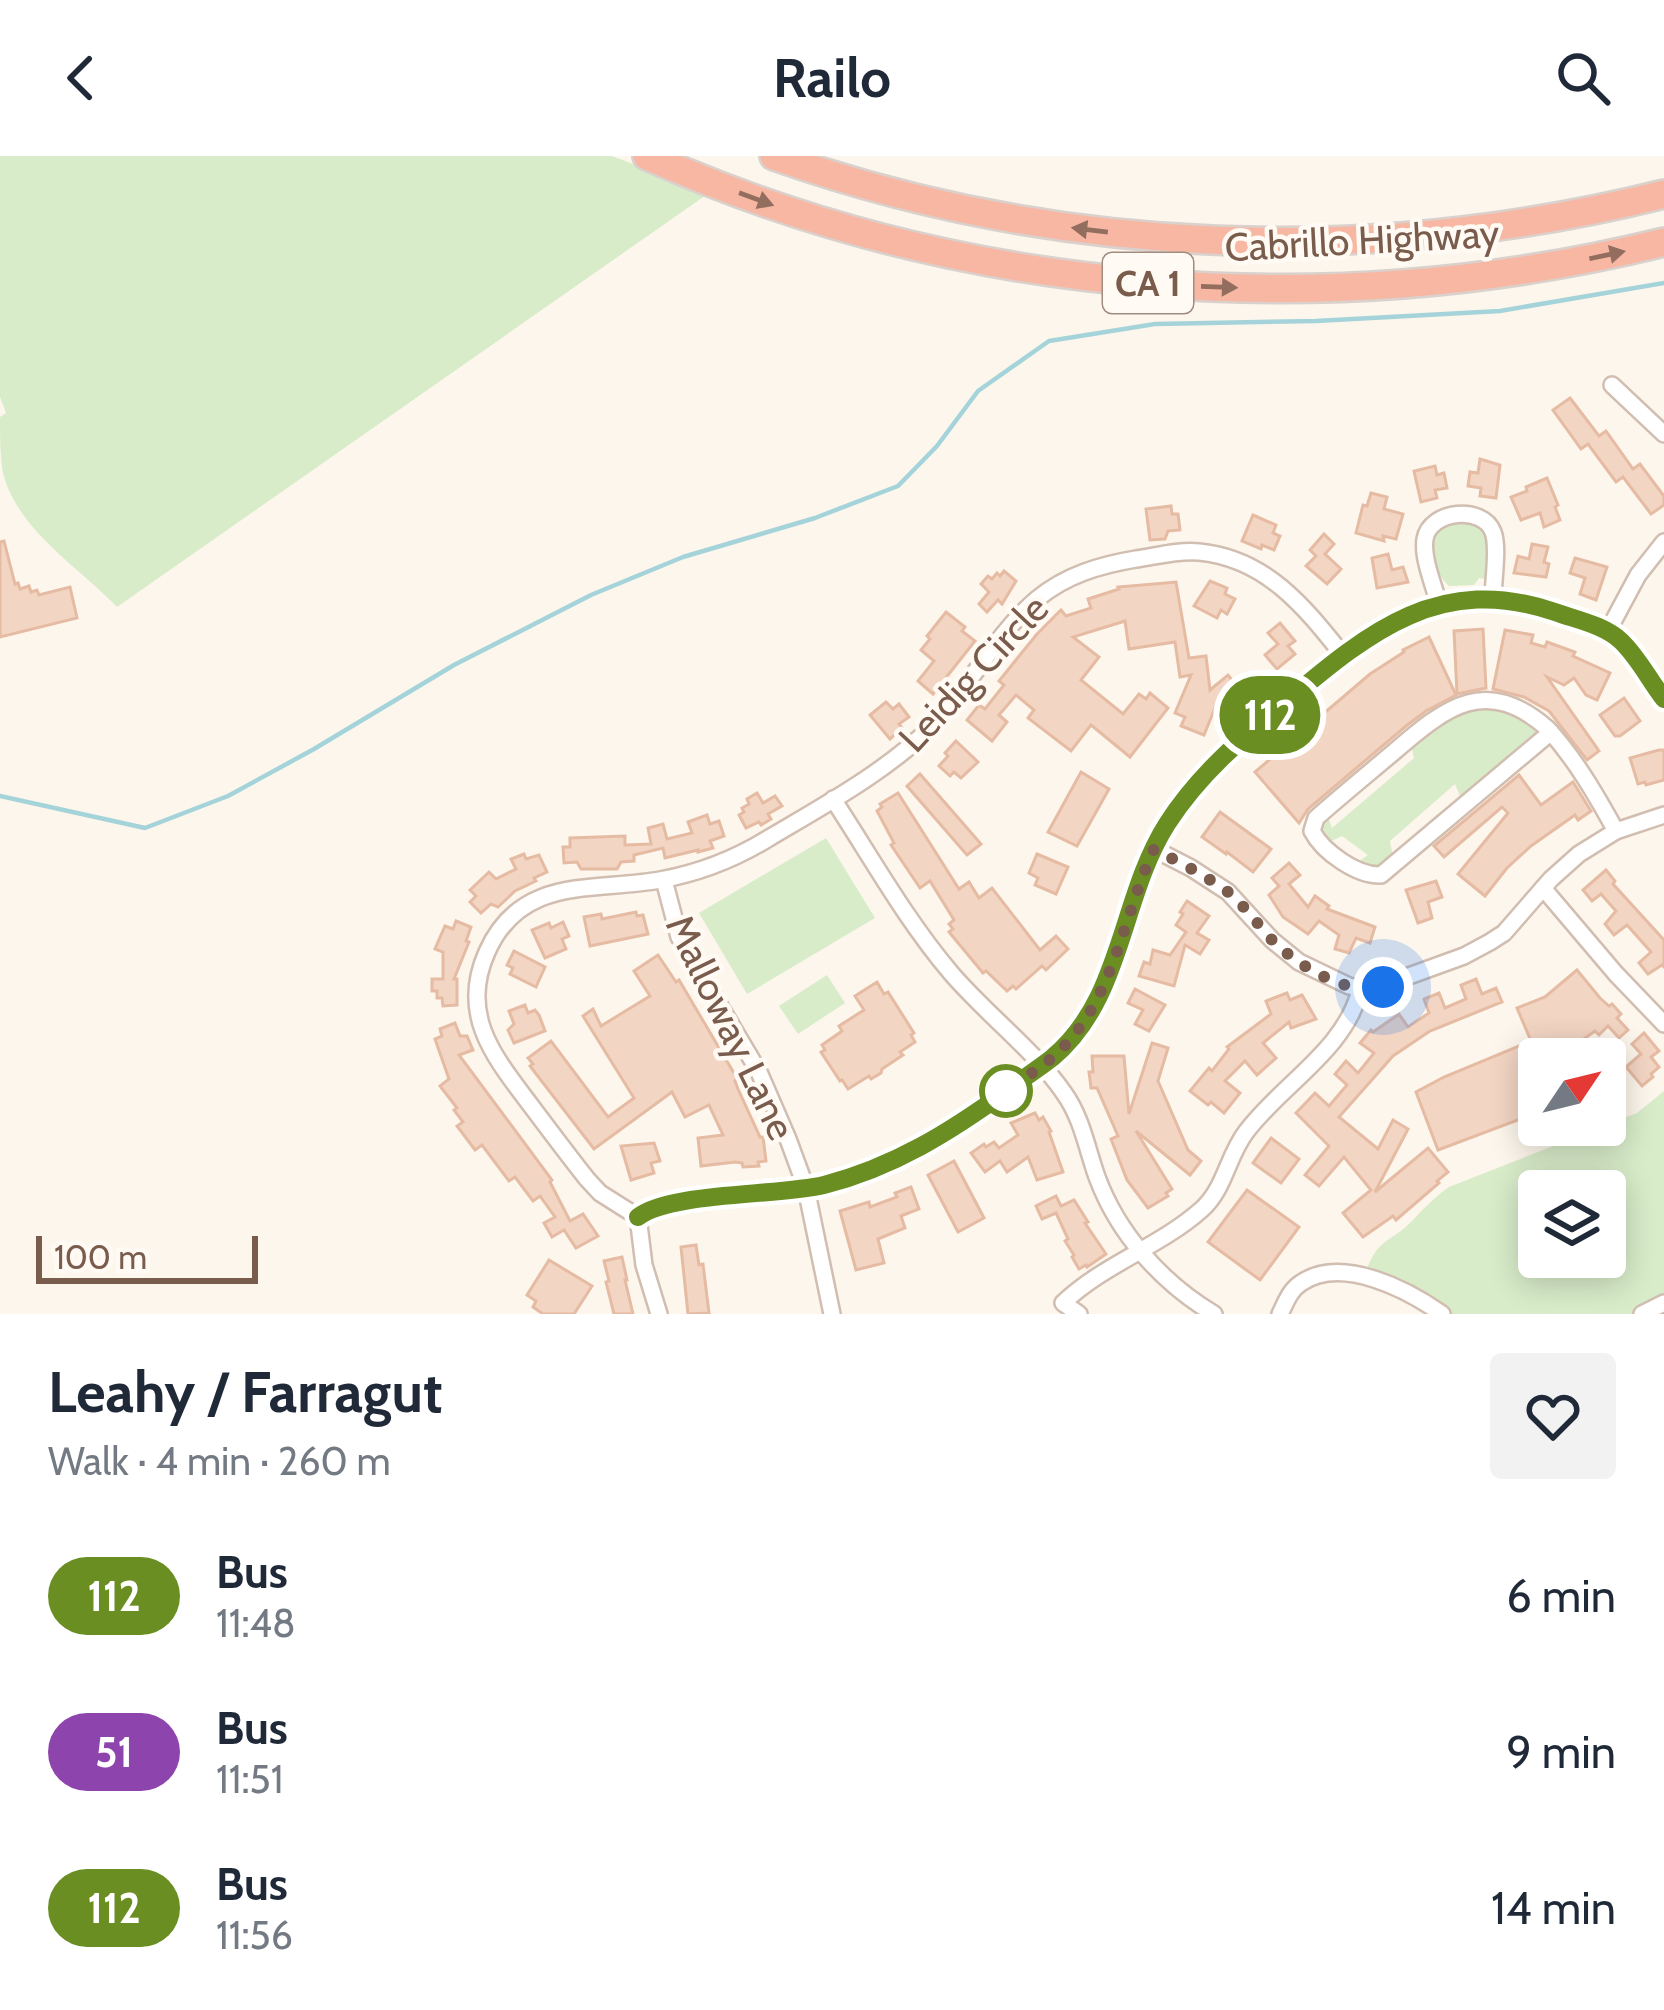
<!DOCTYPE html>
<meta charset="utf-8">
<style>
:root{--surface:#fff;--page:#f2f2f3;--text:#1f2937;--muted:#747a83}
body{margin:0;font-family:Cabin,sans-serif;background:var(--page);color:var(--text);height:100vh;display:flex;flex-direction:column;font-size:45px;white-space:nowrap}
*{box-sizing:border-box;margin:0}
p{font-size:39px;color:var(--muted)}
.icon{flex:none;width:66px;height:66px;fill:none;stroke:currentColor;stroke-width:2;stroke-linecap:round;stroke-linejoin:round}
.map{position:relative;height:1158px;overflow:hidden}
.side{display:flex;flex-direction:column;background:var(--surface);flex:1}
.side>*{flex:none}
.badge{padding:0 24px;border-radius:39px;font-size:42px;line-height:78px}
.needle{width:78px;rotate:55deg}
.tools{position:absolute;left:1518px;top:882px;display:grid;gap:24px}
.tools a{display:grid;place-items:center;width:108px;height:108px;border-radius:12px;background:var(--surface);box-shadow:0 6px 30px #0003;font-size:60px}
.scale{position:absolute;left:36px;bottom:30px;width:222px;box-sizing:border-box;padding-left:12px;border:6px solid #7a5c4d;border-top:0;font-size:33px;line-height:42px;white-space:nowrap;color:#7a5c4d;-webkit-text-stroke:9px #fffaf3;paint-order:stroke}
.you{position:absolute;width:60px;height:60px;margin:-30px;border:9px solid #fff;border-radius:50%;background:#1a73e8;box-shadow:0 0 0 18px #1a73e833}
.map>.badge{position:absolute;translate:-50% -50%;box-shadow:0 0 0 6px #fff}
.round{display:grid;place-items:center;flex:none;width:126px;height:126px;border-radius:12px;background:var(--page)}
.summary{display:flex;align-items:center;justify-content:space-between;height:204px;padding:0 48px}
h1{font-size:57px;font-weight:800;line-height:90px}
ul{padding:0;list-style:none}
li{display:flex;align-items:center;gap:36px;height:156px;padding:0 48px}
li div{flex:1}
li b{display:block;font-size:45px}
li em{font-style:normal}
li .badge{min-width:132px;font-weight:700;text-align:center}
header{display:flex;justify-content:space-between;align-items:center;height:156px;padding:0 48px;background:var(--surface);font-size:54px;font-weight:800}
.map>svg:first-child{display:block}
</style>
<header><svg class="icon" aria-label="back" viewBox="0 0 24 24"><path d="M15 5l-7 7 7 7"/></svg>Railo<svg class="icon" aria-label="search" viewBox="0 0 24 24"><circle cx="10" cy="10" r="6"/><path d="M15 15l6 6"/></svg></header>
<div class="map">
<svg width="1664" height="1158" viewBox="0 0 1664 1158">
<rect width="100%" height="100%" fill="#fdf6ec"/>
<g fill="#d8ecc9" fill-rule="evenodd">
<path d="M0,0h612l97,37 -592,414c-39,-41 -99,-76 -114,-134 -3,-19 -3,-38 -3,-56l6,-4 -6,-16z"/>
<path d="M1473,364l12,11 2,6 -2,42 -6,-1 -5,7 -25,1c-13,-10 -28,-52 -7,-63 7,-3 23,-2 31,-3z"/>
<path d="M1467,552c28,0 47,2 68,22l1,5 -76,61 -5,-12 -65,57 3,16 -14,11 -24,-4 13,-9 -26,-19 -13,6 -8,-10v-7l7,-8 4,11 82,-70 -3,-12 35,-28z"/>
<path d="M826,682l49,80 -128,76 -48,-81z"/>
<path d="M827,819l18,28 -47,31 -19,-28z"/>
<path d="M1664,935v212l-22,11h-200l-78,-37c14,-42 24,-31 49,-57 12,-13 22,-23 36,-33l188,-74zM1539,1035h66v66h-66z"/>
</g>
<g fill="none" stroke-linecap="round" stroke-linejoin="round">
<path stroke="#a5d3da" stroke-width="4.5" d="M0,640l145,32 83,-32 86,-47 140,-84 137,-70 92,-38 132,-39 83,-32 39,-40 41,-55 71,-50 106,-17 161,-3 184,-10 164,-28"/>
</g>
<g fill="#f3d5c3" stroke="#e6bba3" stroke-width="3">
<path d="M1570,242l29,38 7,-5 27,38 7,-5 24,32v9l-13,9 -28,-37 -7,5 -28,-38 -7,5 -28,-39z"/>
<path d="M1480,303l20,6 -4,33 -16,-2 1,-8 -13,-2 2,-14 8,1z"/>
<path d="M1435,310l2,9 7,-2 3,15 -12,2 2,8 -16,4 -7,-31z"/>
<path d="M1547,322l11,27 -3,2 5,13 -16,7 -4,-14 -19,7 -10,-23 16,-6 -1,-4z"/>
<path d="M1371,337l16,4 -3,12 19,5 -7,25 -13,-3 1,5 -28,-8 7,-28 4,1z"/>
<path d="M1171,350l1,8h6l2,16 -12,1 -3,8 -15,1 -4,-31z"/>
<path d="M1253,359l23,10 -3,8 7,3 -6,14 -12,-5 -1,4 -19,-8z"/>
<path d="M1324,378l10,10 -9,10 16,15 -14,15 -21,-18 10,-10 -6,-6z"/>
<path d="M4,385l11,43 3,-1 2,6 9,-3 2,6 6,-2 2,5 31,-8 7,31 -77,19v-95z"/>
<path d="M1532,388l16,3 -4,15 5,2 -3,13 -32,-4 4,-17 11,3z"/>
<path d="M1388,398l4,16 11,-3 5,15 -31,6 -5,-30z"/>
<path d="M1575,402l32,9 -11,33 -16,-6 5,-16 -15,-5z"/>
<path d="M1004,415l12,10 -14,23 -4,-4 -11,12 -8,-8 10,-12 -8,-8 7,-8 4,3 5,-6 3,3z"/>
<path d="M1210,425l17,7 -2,6 10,5 -8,15 -6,-4 -4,8 -23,-12z"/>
<path d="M1176,426l13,76 17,-2 4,34 18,-15 18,22 -19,17 -10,-11 -13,32 -23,-9 4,-9 -10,-4 16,-38 -11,2 -5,-35 -46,7 -4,-28 -52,16 26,20 -18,23 42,34 16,-20 7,5 4,-6 18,15 -38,49 -39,-32 -20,26 -43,-33 6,-8 -18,-15 -17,20 8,7 -15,19 -25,-21 12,-15 6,4 19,-24 -5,-4 38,-47 24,-24 5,6 25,-8 -3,-9 31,-10 -1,-2z"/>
<path d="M946,456l19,15 -3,4 13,10 -42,53 -15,-13 16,-20 -13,-11 9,-11 -3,-3z"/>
<path d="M1280,467l15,18 -7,5 7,8 -18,15 -12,-14 13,-11 -10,-11z"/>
<path d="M1483,473l3,59 -29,6 -3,-63z"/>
<path d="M1505,474l28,5 -2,8 14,4 2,-5 28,10 -2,4 37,17 -13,27 -11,-5 -12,-17 -10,7 -17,-8 52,74 -12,9 -38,-49 -25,-14 -31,-8z"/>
<path d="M1429,481l27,58 -30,16 -20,15 -98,83 -9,14 -44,-51 115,-98 34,-22 -1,-2z"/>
<path d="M1624,542l16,23 -20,15h-5l-15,-21z"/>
<path d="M886,546l7,7 6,-5 10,13 -10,7 3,4 -12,11 -20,-24z"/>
<path d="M956,585l22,21 -17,16 -7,-6 -4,4 -11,-10 9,-10 -3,-3z"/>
<path d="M1659,594h5v30l-18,5 -1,-3 -7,2 -8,-26z"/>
<path d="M1081,616l28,17 -32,57 -29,-14z"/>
<path d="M920,618l61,70 -14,11 -60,-69z"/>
<path d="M1519,619l22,30 32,-23 18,29 -13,9 -3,-5 -44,31 -24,22 -22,28 -27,-22 50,-61 -6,-6 -58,50 -10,-11z"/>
<path d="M757,637l6,10 12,-7 7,10 -14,8 3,5 -10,6 -2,-3 -13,6 -7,-13 5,-3 -2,-4 7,-4 -2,-5z"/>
<path d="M898,637l61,96 10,-7 10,16 13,-10 48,62 16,-14 12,13 -22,21 -4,-4 -26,23 -3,-3 -6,5 -21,-20 -3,2 -34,-41 4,-3 -4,-5 5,-4 -24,-39 -10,7 -29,-43 3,-2 -17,-32 5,-4 -2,-3z"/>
<path d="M1220,656l51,37 -18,23 -26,-20 -1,2 -24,-17z"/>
<path d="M707,659l3,9 9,-3 5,15 -14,5 3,7 -15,4v-2l-33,8 -2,-10 -29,7v6l-13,1 -4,7h-36l-4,-7 -13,1 -1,-16h7v-9l55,-2v9l26,-1 -3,-16 15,-4 4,15 25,-6 -4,-11z"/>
<path d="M524,698l2,5 13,-4 8,17 -13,6 2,3 -21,10 -17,16 -7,-3 -10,9 -11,-11 6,-6 -6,-6 19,-18 7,7 20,-10 -5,-10z"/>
<path d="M1037,698l31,13 -12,27 -21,-9 3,-7 -9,-5z"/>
<path d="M1289,707l11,12 -11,9 19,23 7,-11 14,10 -2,3 48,18 -5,16 -14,-5 -7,15 -14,-4 4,-14 -20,-14 -11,13 -25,-17 -14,-22 10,-9 -7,-8z"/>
<path d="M1606,714l9,11 -2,3 51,56v27l-2,-2 -14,9 -9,-11 12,-11 -24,-27 -13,10 -9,-11 11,-13 -15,-17 -9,7 -9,-11z"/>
<path d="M1436,725l6,16 -14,5 4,16 -14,5 -12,-33z"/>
<path d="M1187,745l22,15 -12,17 12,7 -9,14 -15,-9 -11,41 -35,-10 5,-14 6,2 3,-14 17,5 16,-23 -10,-7 7,-11 -3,-2z"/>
<path d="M636,756l1,4 6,-1 5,19 -58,12 -6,-29 17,-3 1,5z"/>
<path d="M456,765l15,6 -5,14 3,1 -15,37h3v26l-14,1 -1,-8h-5v-7h-5v-12h11v-27l-8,-3 10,-23 8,3z"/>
<path d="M563,766l6,14 -7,3 4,10 -21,9 -13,-28 17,-7 2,5z"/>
<path d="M514,795l31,16 -9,20 -26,-13 3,-6 -6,-3z"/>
<path d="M658,799l18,27 3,-2 59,100 -3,1 3,8 22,48h3l3,24 -8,1 1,4 -16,1 -1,-4 -7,-1 -34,4 -3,-28 25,-3 -14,-30 -24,12 -13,-25 -78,57 -64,-83 3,-2 -5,-6 23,-17 57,76 26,-19 -51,-82 10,-7 8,17 49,-30 -16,-25z"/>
<path d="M1577,814l23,28 9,8 3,-2 9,10 -4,4 11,12 -9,8 -11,-12 -9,9 -4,-4 -28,20 -2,-3 -26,10v54l-101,38 -22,-58 28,-15 87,-36 -14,-33 28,-11z"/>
<path d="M1476,823l6,15 14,-6 6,14 -72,29 -37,25 -54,61 39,32 15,-29 15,9 -33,63 53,-44 20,24 -11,9 2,2 -43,37 -3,-4 -30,21 -20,-24 28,-23 -27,-33 -25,29 -14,-11 24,-29 -33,-33 19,-20 14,13 18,-21 -12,-11 11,-13 12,12 16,-20 -14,-10 11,-13 2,2 26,-18 9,13 21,-14 -5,-14 15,-6 6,15 21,-9 -5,-14z"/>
<path d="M877,826l7,12 4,-2 26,41 -3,2 4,7 -15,10 3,3 -21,14 -1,4 -10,6 -2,-3 -21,13 -6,-9 -2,1 -19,-29 4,-2 -3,-5 20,-14 -3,-5 25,-16 -9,-14z"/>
<path d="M1135,833l30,16 -16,26 -14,-7 8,-14 -15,-7z"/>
<path d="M1287,837l3,7 12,-5 14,24 -25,9 -2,-6 -26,21 13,15 -19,17 -12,-14 -20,20 15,12 -16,20 -13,-11 -3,3 -18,-14 19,-23 3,3 17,-22 -2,-2 44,-33 -5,-13z"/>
<path d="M525,849l3,8 7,-3 4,5 6,16 -31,12 -6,-13 6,-6 -5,-13z"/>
<path d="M455,867l5,13h7l6,14 -14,5 93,125 -2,2 20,39 13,-7 15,22 -22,12 -12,-18 -12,7 -8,-14 11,-6 -15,-21 -7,5 -18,-24 -6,4 -27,-36 -7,5 -18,-24 6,-4 -9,-12 3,-2 -17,-22 9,-7 -14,-40 7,-3 -2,-7z"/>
<path d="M1644,877l15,18 -8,6 8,10 -8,7 2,3 -11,9 -16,-19 15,-13 -9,-10z"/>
<path d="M1152,887l16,5 -10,33 30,69 13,11 -11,14 -54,-44 36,58 -6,4 2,3 -20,12 -21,-28 -16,-41 7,-3 -21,-48h-6l-2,-16h4l-1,-16h32l5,58z"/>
<path d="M1035,957l4,7 4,-3 8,14 -2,1 14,40 -26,8 -9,-23 -21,15 -7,-11 -15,11 -14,-19 13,-9 2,3 8,-5 5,6 19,-13 -7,-12z"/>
<path d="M1271,982l28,21 -18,24 -28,-20z"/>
<path d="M654,987l6,18 -9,2 3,10 -23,7 -10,-34z"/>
<path d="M954,1005l30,57 -26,14 -30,-57z"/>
<path d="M911,1031l8,22 -18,7 4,12 -27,11 6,24 -28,7 -16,-59 29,-9 1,5 27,-10 -2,-4z"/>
<path d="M1247,1034l52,37 -39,53 -52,-38z"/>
<path d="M1056,1040l5,10 13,-6 14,22 -3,1 21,31 -19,13 -1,-2 -7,4 -7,-12 2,-2 -9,-14 3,-2 -12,-26 -14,6 -6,-13z"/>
<path d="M696,1089l3,20 4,-1 6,49 -21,1 -7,-67z"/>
<path d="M622,1101l5,23h-2l8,34h-19l-8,-32 3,-1 -5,-20z"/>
<path d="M549,1104l43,26 -18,28h-31l-10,-7 3,-6 -9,-6z"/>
</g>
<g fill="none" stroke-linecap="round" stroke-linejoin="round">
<defs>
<g id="minor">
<path d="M1612,229l52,49"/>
<path d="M1439,448c-5,-18 -17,-46 -14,-65 5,-29 58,-34 68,-7 6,15 0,49 0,67"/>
<path d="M1608,475l30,-56 26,-33"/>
<path d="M1551,576l-170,143c-24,1 -58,-23 -69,-44l4,-13c26,-23 53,-45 79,-67 52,-45 92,-76 153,-22 28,31 48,66 68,102"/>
<path d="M833,643c38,58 73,121 118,174 34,40 84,78 113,120 18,25 23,56 33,84 21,57 65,106 117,137"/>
<path d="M1154,693l37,19 37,24 44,48 27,22 50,24 21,4 94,-34 26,-14 14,-9 47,-54 28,-25 37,-23 48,-16"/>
<path d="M664,724l15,57 80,135 29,67 18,49 26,126"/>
<path d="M1543,732l73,86 48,50"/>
<path d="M638,1061l-38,-24 -13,-14c-19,-24 -37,-48 -55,-72 -36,-48 -74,-91 -45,-155 34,-77 106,-60 173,-72 39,-7 75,-21 109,-42 54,-32 120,-68 164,-113 37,-39 63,-91 104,-126 29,-24 63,-34 99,-40 21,-3 42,-9 63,-7 66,6 105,54 143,102"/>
<path d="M638,1061c29,-24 134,-21 177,-30 74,-17 133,-53 193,-97 14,-11 30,-21 44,-32 71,-59 68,-161 115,-234 32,-50 75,-86 120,-124 84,-70 152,-127 268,-88 22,7 49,13 66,29 17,16 30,40 43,59"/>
<path d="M638,1061l6,48 15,49"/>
<path d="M1079,1158l-16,-11c41,-39 96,-56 138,-93 24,-21 26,-53 45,-78 36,-48 99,-82 114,-142"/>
<path d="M1280,1158c6,-12 10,-24 21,-31 41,-28 107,7 141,31"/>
<path d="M1642,1158l22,-11"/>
</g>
<g id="motorway">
<path d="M647,0c317,141 680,169 1017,86"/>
<path d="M774,0c286,101 597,111 890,38"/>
</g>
</defs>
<use href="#minor" stroke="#d1beb0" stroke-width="20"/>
<use href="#motorway" stroke="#dad1cd" stroke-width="32"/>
<use href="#minor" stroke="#fff" stroke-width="15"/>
<use href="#motorway" stroke="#f7b7a3" stroke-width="27"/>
</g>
<defs><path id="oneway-solid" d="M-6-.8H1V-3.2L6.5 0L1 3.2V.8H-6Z" transform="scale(3)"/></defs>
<g fill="#936e5e">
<use href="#oneway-solid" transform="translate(756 43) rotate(20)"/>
<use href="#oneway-solid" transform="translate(1090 74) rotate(-173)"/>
<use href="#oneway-solid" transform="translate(1607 99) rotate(-12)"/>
<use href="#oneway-solid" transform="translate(1219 131) rotate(2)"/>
</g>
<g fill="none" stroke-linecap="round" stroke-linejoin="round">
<defs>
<path id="line" d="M638,1061c31,-25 140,-21 186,-32 70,-18 126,-53 184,-95 14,-11 30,-21 44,-32 71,-59 68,-160 115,-234 32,-50 75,-86 120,-123 83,-70 154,-128 268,-89 22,8 49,13 66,29 17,16 29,40 43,58"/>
</defs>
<use href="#line" stroke="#fff" stroke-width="27"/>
<use href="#line" stroke="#6b8e23" stroke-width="18"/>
<path stroke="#7a5c4d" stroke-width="12" stroke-dasharray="0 21.6" d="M1006,935l-5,3c17,-12 37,-24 53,-38 60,-53 68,-138 100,-207 25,13 51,26 74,43 17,14 30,33 45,49 26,25 73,55 110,46"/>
</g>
<circle fill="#fff" stroke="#6b8e23" stroke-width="6" cx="1006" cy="935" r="24"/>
<g text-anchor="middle" stroke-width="9" stroke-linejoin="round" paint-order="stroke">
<rect fill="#fffaf3" stroke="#a28b7f" stroke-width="3" x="1103" y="97" width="90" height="60" rx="9"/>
<g font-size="36" font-weight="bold" fill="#7a5c4d">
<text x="1148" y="140">CA 1</text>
</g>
<g font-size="39" fill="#7a5c4d" stroke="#fffaf3">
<text transform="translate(1362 84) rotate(-3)" y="14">Cabrillo Highway</text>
<text transform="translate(973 517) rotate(-47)" y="14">Leidig Circle</text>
<text transform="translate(731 871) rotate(64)" y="14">Malloway Lane</text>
</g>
</g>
</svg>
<div class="tools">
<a><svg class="needle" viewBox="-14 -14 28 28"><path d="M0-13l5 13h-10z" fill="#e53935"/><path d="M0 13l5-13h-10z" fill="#747a83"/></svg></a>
<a><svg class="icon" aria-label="layers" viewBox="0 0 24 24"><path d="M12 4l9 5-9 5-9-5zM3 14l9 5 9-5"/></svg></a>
</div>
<div class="scale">100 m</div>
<div class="you" style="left:1383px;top:831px"></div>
<b class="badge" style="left:1270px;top:559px;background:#6b8e23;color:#fff">112</b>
</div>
<section class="side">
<div class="summary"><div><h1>Leahy / Farragut</h1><p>Walk · 4 min · 260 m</p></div><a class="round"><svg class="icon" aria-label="heart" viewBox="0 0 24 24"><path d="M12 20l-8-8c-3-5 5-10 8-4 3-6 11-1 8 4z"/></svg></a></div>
<ul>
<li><span class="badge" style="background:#6b8e23;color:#fff">112</span><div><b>Bus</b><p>11:48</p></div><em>6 min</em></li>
<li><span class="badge" style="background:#8e44ad;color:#fff">51</span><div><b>Bus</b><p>11:51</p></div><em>9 min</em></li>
<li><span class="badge" style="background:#6b8e23;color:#fff">112</span><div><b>Bus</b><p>11:56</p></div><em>14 min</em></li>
</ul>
</section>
